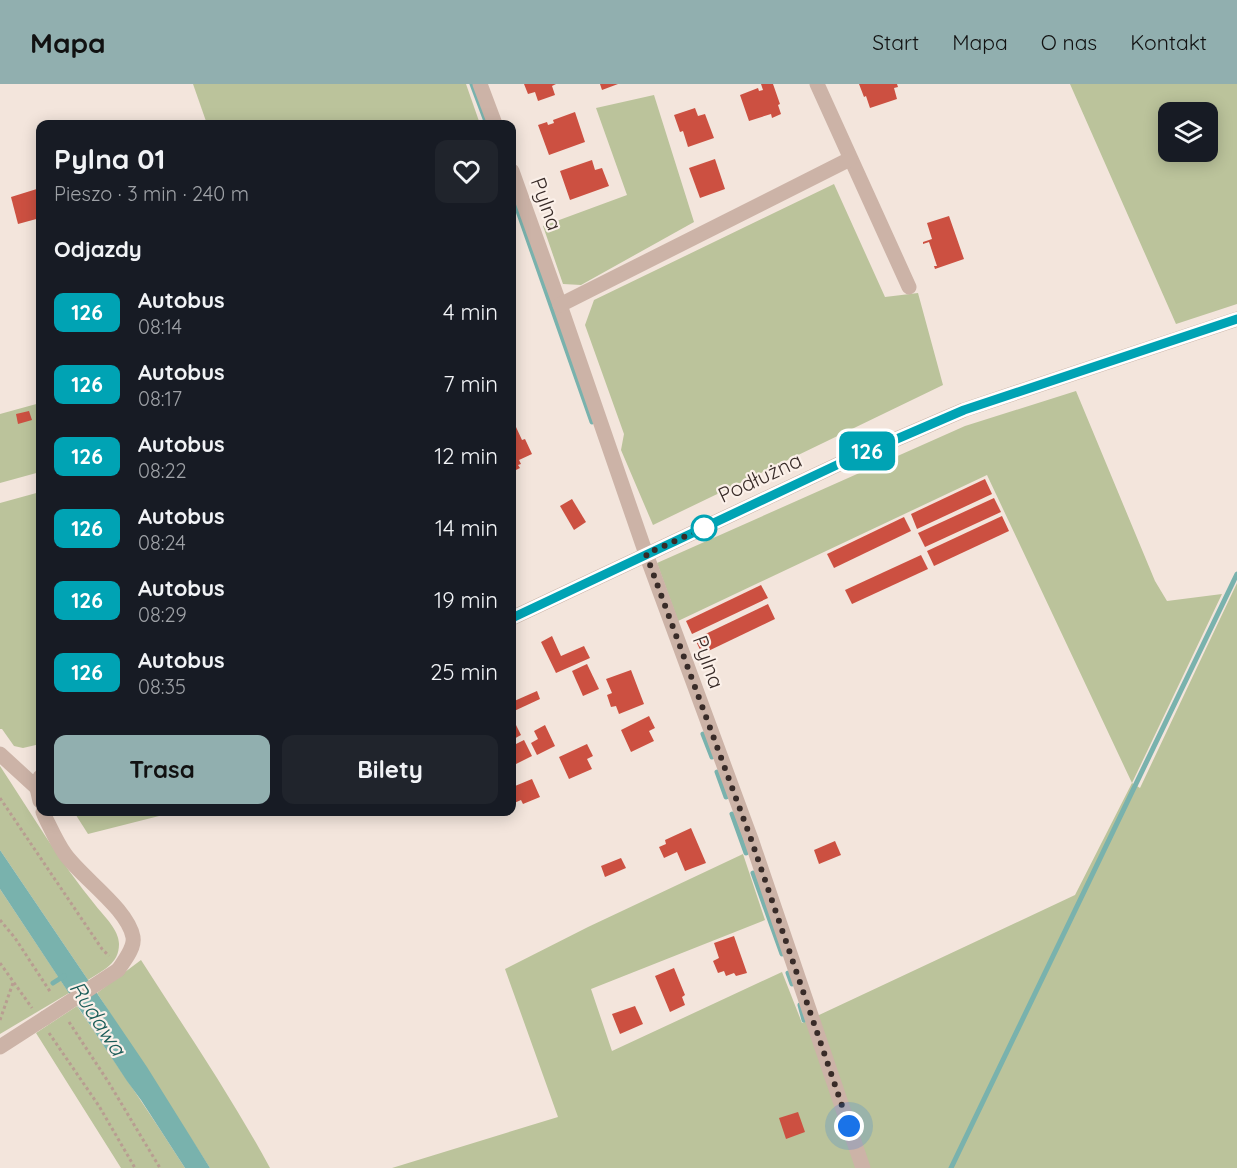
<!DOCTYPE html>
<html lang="pl">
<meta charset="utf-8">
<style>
:root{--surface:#171b24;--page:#20242c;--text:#f1f3f6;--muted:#9ea1a6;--accent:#91afaf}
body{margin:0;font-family:Quicksand,sans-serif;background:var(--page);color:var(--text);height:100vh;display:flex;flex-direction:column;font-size:22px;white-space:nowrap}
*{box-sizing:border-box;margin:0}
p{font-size:20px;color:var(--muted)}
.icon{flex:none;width:33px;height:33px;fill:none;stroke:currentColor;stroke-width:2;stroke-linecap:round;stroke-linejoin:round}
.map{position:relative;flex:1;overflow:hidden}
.side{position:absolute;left:36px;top:36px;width:480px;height:696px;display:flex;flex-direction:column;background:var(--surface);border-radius:12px;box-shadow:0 3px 15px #0003}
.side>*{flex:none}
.badge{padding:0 12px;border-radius:9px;font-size:21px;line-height:39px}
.controls{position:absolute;left:1158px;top:18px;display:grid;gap:12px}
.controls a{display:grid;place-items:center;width:60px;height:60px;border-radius:12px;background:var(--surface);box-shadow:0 3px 15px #0003;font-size:30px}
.you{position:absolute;width:30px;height:30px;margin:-15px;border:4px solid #fff;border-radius:50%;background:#1a73e8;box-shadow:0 0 0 9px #1a73e833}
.map>.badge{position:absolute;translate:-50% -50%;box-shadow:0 0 0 3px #fff}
h2{padding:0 18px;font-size:22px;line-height:54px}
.round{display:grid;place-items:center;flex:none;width:63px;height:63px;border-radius:12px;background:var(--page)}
.headline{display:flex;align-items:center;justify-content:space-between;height:102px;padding:0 18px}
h1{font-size:28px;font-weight:700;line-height:45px}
.cta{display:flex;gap:12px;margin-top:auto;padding:12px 18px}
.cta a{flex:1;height:69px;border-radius:12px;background:var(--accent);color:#111;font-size:24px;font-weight:700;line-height:69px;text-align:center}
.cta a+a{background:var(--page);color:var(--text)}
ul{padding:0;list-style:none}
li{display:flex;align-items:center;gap:18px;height:72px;padding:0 18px}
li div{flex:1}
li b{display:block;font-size:22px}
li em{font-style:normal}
li .badge{min-width:66px;font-weight:700;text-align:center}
header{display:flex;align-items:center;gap:36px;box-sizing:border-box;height:84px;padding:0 30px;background:var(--accent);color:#111}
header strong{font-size:28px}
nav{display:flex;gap:33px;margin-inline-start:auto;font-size:21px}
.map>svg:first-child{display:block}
</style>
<header>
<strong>Mapa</strong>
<nav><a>Start</a><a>Mapa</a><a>O nas</a><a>Kontakt</a></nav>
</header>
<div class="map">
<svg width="1237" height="1084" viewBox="0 0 1237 1084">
<rect width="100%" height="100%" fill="#f3e5dc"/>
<g fill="#bbc39b" fill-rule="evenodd">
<path d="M193,0h273l14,40h-273z"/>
<path d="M1070,0h167v220l-61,20zM1168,28h40v40h-40z"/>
<path d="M654,11l40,127 -113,63 -18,-1 -20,-58 84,-31 -31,-87z"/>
<path d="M834,100l51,113 33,-4 25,92 -290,140 -32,-75 3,-16 -39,-109 9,-25z"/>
<path d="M1076,307l79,190 12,20 55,-7 -90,189 8,5 97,-205v585h-845l166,-51 -53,-148 83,-42 155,-73 22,66 -174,69 21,62 170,-79 20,51 273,-128 57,-112 -145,-308 -309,146 -21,-58 308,-137z"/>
<path d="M40,319v69l-40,11v-69z"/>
<path d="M40,408v252l-17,4 -9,-2 -12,-17h-2v-226z"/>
<path d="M0,682c31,47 60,96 96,140 8,10 23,24 23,38 0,20 -16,26 -31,36l-88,-130z"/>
<path d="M74,728h92l1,2 -79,20z"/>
<path d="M0,805l69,104 -69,41z"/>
<path d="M141,876c44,69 90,136 129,208h-60l-113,-175z"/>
<path d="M77,922c36,54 73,107 108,162h-64l-85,-135z"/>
</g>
<path fill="#79b2ad" d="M0,766l147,217 63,101h-25l-44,-68 -14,-19 -127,-192z"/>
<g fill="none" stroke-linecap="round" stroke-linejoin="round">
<g stroke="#79b2ad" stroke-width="5">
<path d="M472,0l15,40"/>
<path d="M512,110l80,228"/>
<path d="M703,650l9,23"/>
<path d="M717,688l9,25"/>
<path d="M732,730l14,39"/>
<path d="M753,789l29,81"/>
<path d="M788,889l4,11"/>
<path d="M53,899l11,-7"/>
<path d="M800,921l4,15"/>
<path d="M951,1084l286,-594"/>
</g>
</g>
<g fill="#cc5041">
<path d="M524,0h32l-4,2 3,9 -17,6 -3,-9 -7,2z"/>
<path d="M600,0h18l-16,6z"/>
<path d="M761,0h12l7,20 -2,1 3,9 -9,4 -1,-4 -22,7 -9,-26 18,-7 1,3 4,-1z"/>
<path d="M859,0h38l1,3 -4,1 3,11 -27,9 -4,-12 -2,1z"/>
<path d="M695,24l3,8 7,-2 9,24 -26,9 -5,-16 -3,1 -6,-17z"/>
<path d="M575,28l10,30 -36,13 -11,-30 9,-3 1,3 6,-2 -1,-3z"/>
<path d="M715,75l10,30 -25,9 -11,-30z"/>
<path d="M592,76l3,10 7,-2 7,18 -39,14 -10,-29z"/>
<path d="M40,104v30l-22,6 -7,-27z"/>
<path d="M949,132l15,43 -29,10 -1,-3h3l-8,-24 -6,2v-2l9,-3 -5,-16z"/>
<path d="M29,327l3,9 -14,4 -2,-10z"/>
<path d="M516,343l6,13 3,-1 7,15 -13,6 2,4 -3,1 2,3 -8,4v-43z"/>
<path d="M985,395l7,15 -75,35 -6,-15z"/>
<path d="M994,414l7,14 -76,35 -7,-14z"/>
<path d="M572,415l14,23 -12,8 -14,-24z"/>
<path d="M1002,432l7,15 -75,35 -7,-15z"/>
<path d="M904,433l7,14 -77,37 -7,-14z"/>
<path d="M921,471l7,14 -76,35 -7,-14z"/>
<path d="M761,501l7,13 -76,36 -6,-13z"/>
<path d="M768,520l7,15 -73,35 -7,-15z"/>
<path d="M552,552l9,20 23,-10 6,12 -34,15 -15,-31z"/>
<path d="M587,580l12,25 -16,7 -11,-25z"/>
<path d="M631,586l13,34 -25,10 -3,-8 -5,1 -4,-12 5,-2 -6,-14z"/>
<path d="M537,607l3,8 -28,13v-10z"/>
<path d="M649,632l6,12 -6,3 5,10 -23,11 -10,-22z"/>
<path d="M513,635l8,16 -9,5v-20z"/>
<path d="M545,641l10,21 -18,9 -6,-12 7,-4 -4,-8z"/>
<path d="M524,656l8,16 -20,10v-20z"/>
<path d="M587,660l6,12 -6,3 5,10 -23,10 -10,-22z"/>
<path d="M512,695l3,7 17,-7 8,18 -17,7 -2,-4 -9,4z"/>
<path d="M691,744l15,35 -21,8 -8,-19 -13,6 -5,-11 7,-3 -1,-4z"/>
<path d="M835,757l6,14 -22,9 -5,-14z"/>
<path d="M621,774l5,10 -21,9 -4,-11z"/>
<path d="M734,852l13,37 -11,3 -2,-3 -8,3 -2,-5 -6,2 -5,-12 6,-3 -5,-15z"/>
<path d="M674,884l11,27 -3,2 3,8 -15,7 -15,-36z"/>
<path d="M635,922l8,18 -23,10 -8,-20z"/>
<path d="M798,1028l7,20 -19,7 -7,-21z"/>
</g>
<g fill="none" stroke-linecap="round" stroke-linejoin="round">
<g stroke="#b89d91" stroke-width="3" stroke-dasharray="3 3" stroke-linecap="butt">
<path d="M0,714l102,151 7,7"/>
<path d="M0,836l15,18 36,55"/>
<path d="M0,879l32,45"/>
<path d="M0,936l13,-37"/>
<path d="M69,938l40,61 51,85"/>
<path d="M49,949l50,73 36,62"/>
</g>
<g stroke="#ccb3a7" stroke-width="15">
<path d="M480,0l15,40"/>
<path d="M817,0l92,203"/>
<path d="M512,87l48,134 86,249 105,285 112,329"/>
<path d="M560,221l290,-146"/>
<path d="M0,670l37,34"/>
</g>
<g stroke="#ccb3a7" stroke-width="15">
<path d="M512,534l329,-155 123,-53 273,-91"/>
<path d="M40,693l-3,11 3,13"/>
<path d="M43,728l2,5c6,12 12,26 20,37 17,24 63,55 68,83 2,11 -9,24 -15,33"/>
<path d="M0,963l45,-29"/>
</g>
<path stroke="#ccb3a7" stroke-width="15" d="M45,934l73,-48"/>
</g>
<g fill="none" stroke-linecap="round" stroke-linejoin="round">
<defs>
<path id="line" d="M512,534l329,-155 123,-53 273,-91"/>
</defs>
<use href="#line" stroke="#fff" stroke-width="14"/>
<use href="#line" stroke="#00a3b4" stroke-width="9"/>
<path stroke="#382b28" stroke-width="6" stroke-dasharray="0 10.8" d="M704,444l-58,26 105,285 98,287"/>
</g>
<circle fill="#fff" stroke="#00a3b4" stroke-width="3" cx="704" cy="444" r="12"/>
<g text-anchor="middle" stroke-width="4.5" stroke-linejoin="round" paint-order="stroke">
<g font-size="21" fill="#382b28" stroke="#fbf0e9">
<text transform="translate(546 120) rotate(70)" y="7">Pylna</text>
<text transform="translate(760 394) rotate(-25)" y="7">Podłużna</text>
<text transform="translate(708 578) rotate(70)" y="7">Pylna</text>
</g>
<g font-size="22" font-style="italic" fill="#1b5c58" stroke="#fbf0e9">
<text transform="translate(98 934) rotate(57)" y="8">Rudawa</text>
</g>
</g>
</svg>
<div class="controls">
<a><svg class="icon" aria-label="layers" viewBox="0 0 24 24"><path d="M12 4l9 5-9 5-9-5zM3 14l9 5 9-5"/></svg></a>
</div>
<div class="you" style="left:849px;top:1042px"></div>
<b class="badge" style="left:867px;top:367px;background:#00a3b4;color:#fff">126</b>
<section class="side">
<div class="headline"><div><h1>Pylna 01</h1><p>Pieszo · 3 min · 240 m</p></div><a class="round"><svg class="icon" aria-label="heart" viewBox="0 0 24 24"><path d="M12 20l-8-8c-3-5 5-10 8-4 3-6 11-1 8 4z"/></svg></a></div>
<h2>Odjazdy</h2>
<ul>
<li><span class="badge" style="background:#00a3b4;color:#fff">126</span><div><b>Autobus</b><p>08:14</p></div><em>4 min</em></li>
<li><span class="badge" style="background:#00a3b4;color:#fff">126</span><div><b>Autobus</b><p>08:17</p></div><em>7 min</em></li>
<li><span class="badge" style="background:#00a3b4;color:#fff">126</span><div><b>Autobus</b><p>08:22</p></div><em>12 min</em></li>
<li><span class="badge" style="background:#00a3b4;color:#fff">126</span><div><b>Autobus</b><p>08:24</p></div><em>14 min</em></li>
<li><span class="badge" style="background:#00a3b4;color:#fff">126</span><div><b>Autobus</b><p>08:29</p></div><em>19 min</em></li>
<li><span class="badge" style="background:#00a3b4;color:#fff">126</span><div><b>Autobus</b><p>08:35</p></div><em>25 min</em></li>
</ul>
<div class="cta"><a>Trasa</a><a>Bilety</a></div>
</section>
</div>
